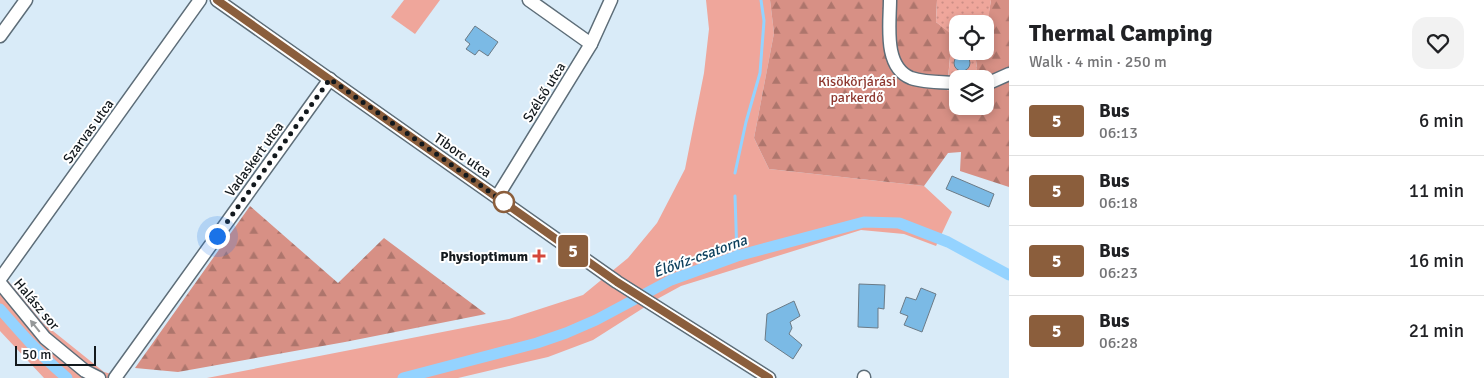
<!DOCTYPE html>
<meta charset="utf-8">
<style>
:root{--surface:#fff;--page:#f2f2f2;--text:#202124;--muted:#757577;--line:#e0e0e0}
body{margin:0;font-family:Signika,sans-serif;background:var(--page);color:var(--text);height:100vh;display:flex;flex-direction:column;font-size:19px;white-space:nowrap}
*{box-sizing:border-box;margin:0}
p{font-size:16px;color:var(--muted)}
.icon{flex:none;width:28px;height:28px;fill:none;stroke:currentColor;stroke-width:2;stroke-linecap:round;stroke-linejoin:round}
.map{position:relative;flex:1;overflow:hidden}
.drawer{display:flex;flex-direction:column;background:var(--surface);width:475px}
.drawer>*{flex:none}
.badge{padding:0 10px;border-radius:4px;font-size:18px;line-height:32px}
.tools{position:absolute;left:949px;top:15px;display:grid;gap:10px}
.tools a{display:grid;place-items:center;width:45px;height:45px;border-radius:10px;background:var(--surface);box-shadow:0 2px 8px #0003;font-size:25px}
.scale{position:absolute;left:15px;bottom:12px;width:81px;box-sizing:border-box;padding-left:5px;border:2px solid #13191d;border-top:0;font-size:14px;line-height:18px;white-space:nowrap;color:#13191d;-webkit-text-stroke:4px #fff;paint-order:stroke}
.you{position:absolute;width:25px;height:25px;margin:-12px;border:4px solid #fff;border-radius:50%;background:#1a73e8;box-shadow:0 0 0 8px #1a73e833}
.map>.badge{position:absolute;translate:-50% -50%;box-shadow:0 0 0 2px #fff}
.round{display:grid;place-items:center;flex:none;width:52px;height:52px;border-radius:15px;background:var(--page)}
.overview{display:flex;align-items:center;justify-content:space-between;height:85px;padding:0 20px}
h1{font-size:24px;font-weight:800;line-height:38px}
ul{padding:0;list-style:none}
li{display:flex;align-items:center;gap:15px;height:70px;padding:0 20px;border-top:1px solid var(--line)}
li div{flex:1}
li b{display:block;font-size:19px}
li em{font-style:normal}
li .badge{min-width:55px;font-weight:700;text-align:center}
main{display:flex;flex:1;min-height:0}
.map>svg:first-child{display:block}
</style>
<main>
<div class="map">
<svg width="1009" height="378" viewBox="0 0 1009 378">
<defs>
<pattern id="forest-firs" width="22" height="20" patternUnits="userSpaceOnUse" patternTransform="scale(1.25)"><rect width="22" height="20" fill="#d79085"/><path d="M5 1l3.5 6h-7zM16 11l3.5 6h-7z" fill="#ad756c"/></pattern>
<pattern id="park-dots" width="8" height="8" patternUnits="userSpaceOnUse" patternTransform="scale(1.25)"><rect width="8" height="8" fill="#efa69b"/><path d="M2 2h.1M6 6h.1" fill="none" stroke="#cc8e85" stroke-width="1.8" stroke-linecap="round"/></pattern>
</defs>
<rect width="100%" height="100%" fill="#d9ebf8"/>
<g fill="#efa69b">
<path d="M404,0h36l-25,34 -24,-17z"/>
<path d="M706,0h64l4,33 -20,105 15,31 155,17 28,26 -16,34 -32,-12 -43,-4 -180,56 -22,12 -66,42 -45,17 -90,21h-251l302,-59 74,-24 45,-37 29,-35 28,-54 19,-96 5,-44z"/>
<path d="M0,271l43,52 61,49 22,6h-82l-44,-47z"/>
</g>
<g fill="url(#forest-firs)">
<path d="M770,0h167l-1,22 16,12 -5,56 10,1 1,15h27v-27h-7l-3,-28h10v-16l6,-35h18v187l-49,-16 1,-19 -13,1 -24,33 -155,-17 -15,-31 20,-105z"/>
<path d="M250,206l88,77 46,-45 102,76 -141,28 -167,30 -43,-4z"/>
</g>
<path fill="url(#park-dots)" d="M937,0h54l-5,35 -1,-11h-27v27h17l3,28h-20l-1,12h-10l5,-56 -16,-13z"/>
<g fill="none" stroke-linecap="round" stroke-linejoin="round">
<g stroke="#94d3ff" stroke-width="3">
<path d="M735,173l11,-51 14,-49 4,-52 -3,-21"/>
<path d="M735,196l2,60"/>
</g>
<g stroke="#94d3ff" stroke-width="11">
<path d="M0,309c21,24 42,48 67,69"/>
<path d="M403,378l134,-35 29,-10 30,-13 75,-40 66,-24 127,-34 35,1 49,19 61,33"/>
</g>
</g>
<g fill="#7bbae5" stroke="#6b7b87">
<path d="M475,26l23,16 -10,14 -9,-6 -4,5 -9,-6 4,-5 -5,-4z"/>
<circle cx="962" cy="63" r="8"/>
<path d="M952,176l42,18 -5,13 -43,-18z"/>
<path d="M859,284l26,1 -1,24 -6,-1v20l-20,-1z"/>
<path d="M921,288l15,6 -14,38 -18,-7 4,-9 -8,-3 6,-16 10,3z"/>
<path d="M794,301l6,15 -10,6 2,6 -3,6 13,11 -9,14 -28,-19 2,-26z"/>
</g>
<g fill="none" stroke-linecap="round" stroke-linejoin="round">
<defs>
<g id="minor">
<path d="M217,0l400,282 152,96"/>
<path d="M529,0l62,44"/>
<path d="M890,0c0,24 -7,67 21,78 14,5 32,4 47,5"/>
<path d="M0,36l26,-36"/>
<path d="M985,83l6,-1 18,-8"/>
<path d="M497,197l94,-153 20,-44"/>
<path d="M0,279l200,-279"/>
<path d="M0,283l45,55 40,33 14,7"/>
<path d="M115,378l215,-299"/>
<path d="M864,378v-1"/>
</g>
</defs>
<use href="#minor" stroke="#5d6d78" stroke-width="15"/>
<use href="#minor" stroke="#fff" stroke-width="12"/>
</g>
<defs><path id="oneway-solid" d="M-6-.8H1V-3.2L6.5 0L1 3.2V.8H-6Z" transform="scale(1.25)"/></defs>
<use fill="#959899" href="#oneway-solid" transform="translate(35 326) rotate(-129)"/>
<g fill="none" stroke-linecap="round" stroke-linejoin="round">
<defs>
<path id="line" d="M217,0l400,282 152,96"/>
</defs>
<use href="#line" stroke="#fff" stroke-width="11"/>
<use href="#line" stroke="#8b5e3c" stroke-width="8"/>
<path stroke="#13191d" stroke-width="5" stroke-dasharray="0 9" d="M217,236l113,-157 174,123"/>
</g>
<circle fill="#fff" stroke="#8b5e3c" stroke-width="2.5" cx="504" cy="202" r="10"/>
<path fill="#d4473a" stroke="#fff" stroke-width="2" d="M536.5 248.5h5v5h5v5h-5v5h-5v-5h-5v-5h5z"/>
<g text-anchor="middle" stroke-width="4" stroke-linejoin="round" paint-order="stroke">
<g font-size="14" fill="#8e382f" stroke="#fff">
<text x="857" y="86">Kisökörjárási<tspan x="857" dy="16">parkerdő</tspan></text>
</g>
<g font-size="14" fill="#13191d" stroke="#fff">
<text transform="translate(544 92) rotate(-58)" y="5">Szélső utca</text>
<text transform="translate(88 131) rotate(-54)" y="5">Szarvas utca</text>
<text transform="translate(463 155) rotate(35)" y="5">Tiborc utca</text>
<text transform="translate(254 159) rotate(-54)" y="5">Vadaskert utca</text>
<text transform="translate(37 304) rotate(50)" y="5">Halász sor</text>
</g>
<g font-size="14" font-weight="bold" fill="#13191d" stroke="#fff" text-anchor="end">
<text x="528" y="261">Physioptimum</text>
</g>
<g font-size="15" font-style="italic" fill="#0e405d" stroke="#fff">
<text transform="translate(700 256) rotate(-20)" y="5">Élővíz-csatorna</text>
</g>
</g>
</svg>
<div class="tools">
<a><svg class="icon" aria-label="locate" viewBox="0 0 24 24"><circle cx="12" cy="12" r="6"/><path d="M12 2v4M12 18v4M2 12h4M18 12h4"/></svg></a>
<a><svg class="icon" aria-label="layers" viewBox="0 0 24 24"><path d="M12 4l9 5-9 5-9-5zM3 14l9 5 9-5"/></svg></a>
</div>
<div class="scale">50 m</div>
<div class="you" style="left:217px;top:236px"></div>
<b class="badge" style="left:573px;top:251px;background:#8b5e3c;color:#fff">5</b>
</div>
<section class="drawer">
<div class="overview"><div><h1>Thermal Camping</h1><p>Walk · 4 min · 250 m</p></div><a class="round"><svg class="icon" aria-label="heart" viewBox="0 0 24 24"><path d="M12 20l-8-8c-3-5 5-10 8-4 3-6 11-1 8 4z"/></svg></a></div>
<ul>
<li><span class="badge" style="background:#8b5e3c;color:#fff">5</span><div><b>Bus</b><p>06:13</p></div><em>6 min</em></li>
<li><span class="badge" style="background:#8b5e3c;color:#fff">5</span><div><b>Bus</b><p>06:18</p></div><em>11 min</em></li>
<li><span class="badge" style="background:#8b5e3c;color:#fff">5</span><div><b>Bus</b><p>06:23</p></div><em>16 min</em></li>
<li><span class="badge" style="background:#8b5e3c;color:#fff">5</span><div><b>Bus</b><p>06:28</p></div><em>21 min</em></li>
</ul>
</section>
</main>
